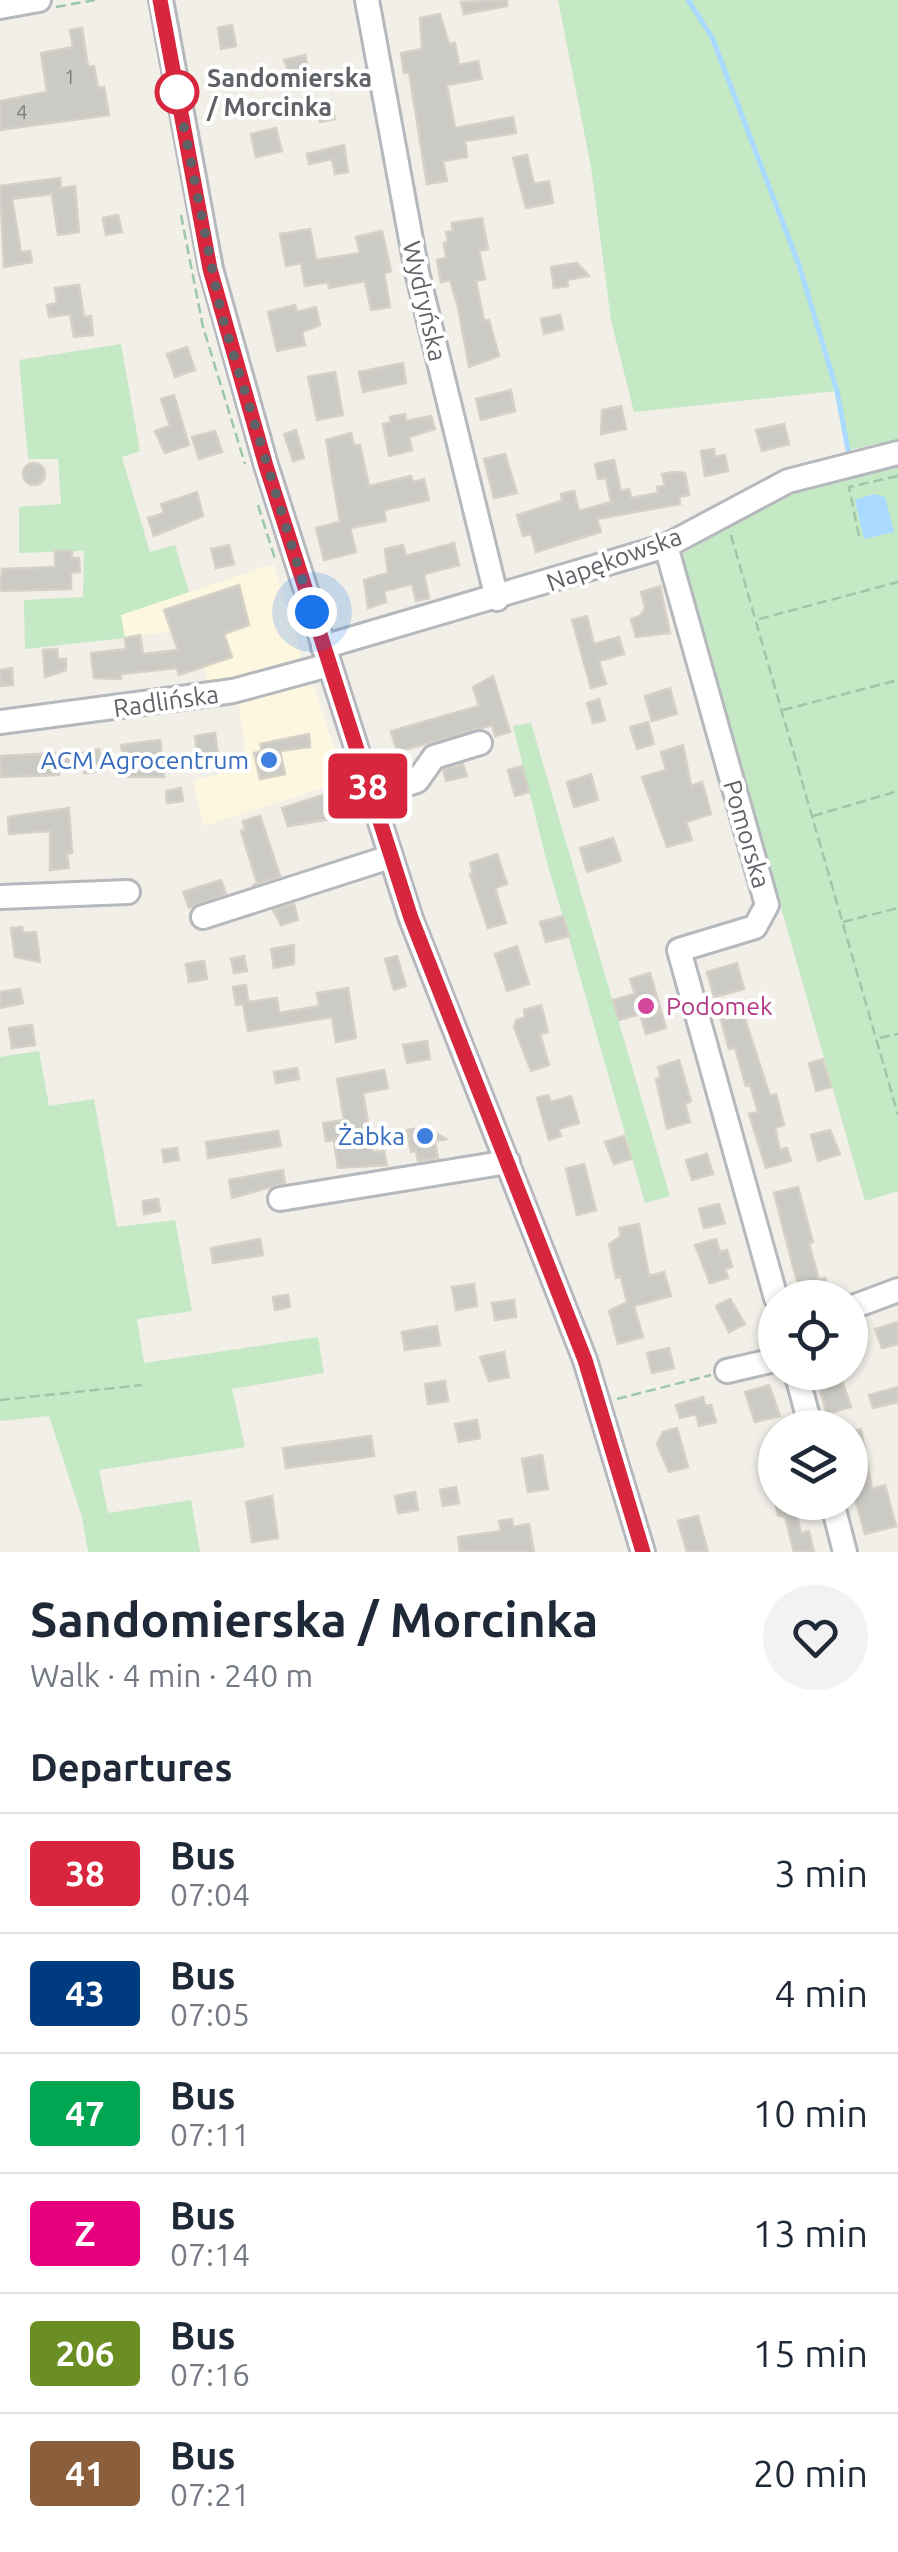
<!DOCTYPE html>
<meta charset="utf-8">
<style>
:root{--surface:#fff;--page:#f2f2f3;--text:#1f2937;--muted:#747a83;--line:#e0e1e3}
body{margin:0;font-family:Ubuntu,sans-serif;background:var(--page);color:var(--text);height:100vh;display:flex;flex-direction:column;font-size:38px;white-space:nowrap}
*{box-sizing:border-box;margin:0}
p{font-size:32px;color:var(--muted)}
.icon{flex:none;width:55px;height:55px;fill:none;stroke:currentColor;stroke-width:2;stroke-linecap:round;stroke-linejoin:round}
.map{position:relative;height:1552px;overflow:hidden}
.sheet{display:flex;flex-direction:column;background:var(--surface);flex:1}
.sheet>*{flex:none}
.badge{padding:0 20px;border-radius:8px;font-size:35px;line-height:65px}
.controls{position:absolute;left:758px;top:1280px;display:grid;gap:20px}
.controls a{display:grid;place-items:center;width:110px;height:110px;border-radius:50%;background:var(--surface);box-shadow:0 2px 8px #0004;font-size:50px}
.you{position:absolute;width:50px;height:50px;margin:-25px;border:8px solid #fff;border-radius:50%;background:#1a73e8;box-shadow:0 0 0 15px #1a73e833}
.map>.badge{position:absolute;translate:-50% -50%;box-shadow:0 0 0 5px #fff}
h2{padding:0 30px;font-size:38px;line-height:90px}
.round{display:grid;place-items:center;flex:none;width:105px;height:105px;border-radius:52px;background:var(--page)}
.headline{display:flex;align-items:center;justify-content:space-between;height:170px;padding:0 30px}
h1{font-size:48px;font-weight:700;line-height:75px}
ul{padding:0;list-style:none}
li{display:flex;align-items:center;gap:30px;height:120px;padding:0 30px;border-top:2px solid var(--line)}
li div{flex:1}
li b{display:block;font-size:38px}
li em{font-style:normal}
li .badge{min-width:110px;font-weight:700;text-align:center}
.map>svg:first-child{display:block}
</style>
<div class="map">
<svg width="898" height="1552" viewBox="0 0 898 1552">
<rect width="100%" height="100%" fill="#f1efe8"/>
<g fill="#fef7e0">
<path d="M273,564l29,92 -16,10 -76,19 -7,-18 -15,5 -16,-41 -47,7 -4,-23z"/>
<path d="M312,682l33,99 -141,45 -11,-45 54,-15 -8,-62z"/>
</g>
<g fill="#c5e8c5">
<path d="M558,0h340v440l-50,10 -12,-59 -202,21 -23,-92 -20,-153z"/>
<path d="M121,344l19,107 -18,6 28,95 25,-7 14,47 -68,23 4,23 -100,11 -1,-49 59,-3 1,-46 -65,2v-46l42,-3 -3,-45h-30l-9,-99z"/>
<path d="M898,467v724l-33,10 -185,-646 107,-61z"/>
<path d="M531,723l139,473 -25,7 -100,-348 -32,-129z"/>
<path d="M39,1051l10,55 45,-7 23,128 58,-7 17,91 -55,8 7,44 174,-26 6,36 -92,16 13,58 -146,23 9,43 83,-13 9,52h-112l-6,-35 -33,-101 -49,5v-364z"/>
</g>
<path fill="#aadaff" d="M873,494l12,3 9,35 -30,7 -9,-39z"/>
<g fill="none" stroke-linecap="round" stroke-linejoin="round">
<path stroke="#aadaff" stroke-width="5" d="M688,0l24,37 87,228 38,126 11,59"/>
</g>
<g fill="#cccac5" stroke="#d6d1c6" stroke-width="2.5">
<path d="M507,0v6l-43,8 -3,-12z"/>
<path d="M440,14l9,30 6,-1 4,22 19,-4 4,18 -35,6 8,43 58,-11 3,16 -51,8 2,16 -24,4 4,20 -20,3 -18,-112 -5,1 -3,-20 21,-4 -2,-31z"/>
<path d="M232,25l4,21 -15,3 -3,-21z"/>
<path d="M82,28l6,39 6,-1 4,22 6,-1 5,28 -109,15v-29l47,-9 -6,-39 32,-6 -3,-17z"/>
<path d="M305,55l6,26 -18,4 -9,-25z"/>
<path d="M331,101l4,18 -15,3 -4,-18z"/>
<path d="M276,128l6,23 -26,6 -5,-23z"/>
<path d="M344,145l4,27 -13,2 -3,-15 -23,5 -2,-10z"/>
<path d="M527,155l7,29 15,-3 4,22 -27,5 -13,-50z"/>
<path d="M60,178l1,10 14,-2 4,46 -21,3 -6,-41 -40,5 9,53 9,-1 2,11 -28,5 -4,-81z"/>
<path d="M118,215l4,17 -16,3 -3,-17z"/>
<path d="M482,218l6,31 -9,2 6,28 -9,2 8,40 5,-1 10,36 -30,11 -11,-60 -8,-27 -9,2 -4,-22 9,-2 -2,-15 4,-1 -2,-10 7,-1 -1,-8z"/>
<path d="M310,229l6,31 44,-7 -4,-16 26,-6 9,40 -7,2 6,34 -19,3 -6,-29 -36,7 -1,-6 -23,4 -4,-23 -15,3 -6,-32z"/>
<path d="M577,263l12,13 -22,4 1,6 -14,2 -3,-21z"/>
<path d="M79,285l5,32 7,-1 2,19 -19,2 -4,-23 -21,3 -2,-12 10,-2 -2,-15z"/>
<path d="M295,305l2,7 19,-5 4,18 -18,7 3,13 -28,6 -9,-39z"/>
<path d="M560,315l3,14 -19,5 -3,-15z"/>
<path d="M187,347l8,23 -20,7 -8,-23z"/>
<path d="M403,363l3,20 -43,9 -4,-20z"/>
<path d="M335,372l8,43 -26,5 -9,-43z"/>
<path d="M511,390l4,21 -34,9 -5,-21z"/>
<path d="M174,395l15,50 -24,8 -10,-22 15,-5 -9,-27z"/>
<path d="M621,406l5,23 -25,5 1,-24z"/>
<path d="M405,414l1,7 25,-5 4,13 -26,8 3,13 -23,6 -6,-32 8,-2 -1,-5z"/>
<path d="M784,424l5,20 -27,7 -6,-21z"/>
<path d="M296,430l8,28 -11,3 -9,-27z"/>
<path d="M215,431l7,21 -23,7 -7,-22z"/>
<path d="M351,433l3,13 6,-1 9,41 42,-10 2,6 11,-3 5,21 -45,10 2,11 -36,7 6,24 -32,8 -8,-32 24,-6 -14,-82z"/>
<path d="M714,449l1,8 10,-2 3,16 -23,5 -4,-25z"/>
<path d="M505,454l12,39 -23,5 -10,-39z"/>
<path d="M614,460l7,31 8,-2 2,9 27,-5 -1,-6 8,-1 -3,-12 12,-2 11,1 4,22 -10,2 1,7 -83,15 4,13 -65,20 -5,-18 -8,2 -6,-21 45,-14 -1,-7 13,-3 5,20 32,-9 -5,-24 -8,1 -3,-15z"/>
<circle cx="34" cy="474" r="11"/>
<path d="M197,492l6,24 -49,20 -6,-18 16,-5 -3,-9z"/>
<path d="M454,543l5,22 -35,9 5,24 -13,3 -4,-17 -28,7 2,11 -18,6 -4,-28 24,-7 -3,-24 18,-4 3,11z"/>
<path d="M229,545l5,19 -18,4 -5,-19z"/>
<path d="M55,551h17v7h7l1,14 -9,1v16l-71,2 2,-22 53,-2z"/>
<path d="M239,585l10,40 -25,9 8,23 -53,18 -2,-7 -56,6v5l-27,-1 -3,-25 35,-4 -1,-11 15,-3 3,19 35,-4 -14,-40z"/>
<path d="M660,586l10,47 -34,4 -5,-18 9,-3 5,-8 -4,-16z"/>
<path d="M587,616l7,28 25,-7 5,17 -25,7 7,23 -15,4 -19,-68z"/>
<path d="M57,649l1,10h8v11l-21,7 -2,-27z"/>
<path d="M12,668l1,17 -13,1v-16z"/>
<path d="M493,676l17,56 -15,4 -3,-11 -95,27 -6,-21 88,-25 -6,-19z"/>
<path d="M670,688l7,26 -25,7 -7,-25z"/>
<path d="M599,699l6,21 -12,3 -6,-20z"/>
<path d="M648,722l6,22 -17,5 -7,-22z"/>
<path d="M215,733l3,21 -20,3 -3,-21z"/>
<path d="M309,734l1,13 -30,4 5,23 -25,5 -6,-26 8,-2 -2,-7z"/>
<path d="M160,740l4,37h-37l-6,-32z"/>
<path d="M683,745l8,41 11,-4 9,32 -25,8 6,18 -25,7 -25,-70 24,-7 -5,-18z"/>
<path d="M99,749l1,5 11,-1 2,10 -12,2 1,6 -18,2v-6l-25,3v5l-58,2v-21l56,-3 1,6z"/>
<path d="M463,764l4,12 -21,5 -3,-11z"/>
<path d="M522,766l7,26 -14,4 -7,-26z"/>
<path d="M591,774l7,26 -24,7 -7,-25z"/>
<path d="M181,788l2,13 -16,2 -1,-12z"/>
<path d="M323,795l9,24 -44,7 -6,-18z"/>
<path d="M69,808l3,45 -5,1 2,14 -19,2v-39l-41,3 -1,-17z"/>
<path d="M260,816l20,60 -28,10 5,-3 -16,-52 4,-1 -2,-9z"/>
<path d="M613,838l8,23 -34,11 -7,-24z"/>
<path d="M497,854l10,30 -12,4 11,35 -18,5 -18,-54 3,-1 -3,-10z"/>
<path d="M221,880l5,14 -37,14 -6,-16z"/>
<path d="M294,904l4,16 -17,5 -8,-15z"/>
<path d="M563,916l6,20 -23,6 -6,-20z"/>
<path d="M22,927l1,6 13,-1 4,30 -25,-5 -4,-29z"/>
<path d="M294,945v19l-20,4 -3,-19z"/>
<path d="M517,946l12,38 -22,7 -12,-37z"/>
<path d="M244,956l3,15 -13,2 -3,-14z"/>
<path d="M397,956l9,30 -12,4 -9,-31z"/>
<path d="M204,961l3,18 -18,3 -3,-18z"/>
<path d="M737,963l7,26 -30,8 -7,-25z"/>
<path d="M650,973l16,55 -20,6 -6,-20 -21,6 -6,-20 22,-6 -5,-15z"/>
<path d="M246,985l2,17 29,-4 2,15 40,-7 -2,-13 31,-5 8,50 -20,4 -4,-25 -84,14 -5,-27 -7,1 -3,-18z"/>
<path d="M20,989l3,14 -23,5v-16z"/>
<path d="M541,1005l7,27 -8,2 9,31 -18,6 -17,-44 2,-7 9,-3 -1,-7z"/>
<path d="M743,1013l27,83 6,-2 8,31 -9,3 5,22 7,-2 4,13 -25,7 -17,-54 9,-2 -8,-27 -4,1 -11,-38 -6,1 -8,-29z"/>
<path d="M32,1025l3,20 -23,3 -3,-20z"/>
<path d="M427,1041l3,18 -23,4 -4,-18z"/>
<path d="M823,1059l8,28 -15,4 -7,-28z"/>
<path d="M679,1060l12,41 -6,3 5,18 -23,7 -11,-50 5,-1 -3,-11z"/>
<path d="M297,1068l2,11 -23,4 -2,-11z"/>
<path d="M384,1070l4,18 -25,5 10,59 11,-1 3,14 -49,3 -4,-28 -8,1 -3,-18 21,-3 -7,-41z"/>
<path d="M548,1095l3,7 20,-6 8,27 -21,6 3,7 -12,4 -12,-42z"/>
<path d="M426,1127l20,12 -11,2 3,17 -20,3 -2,-10 -5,1 -4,-22z"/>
<path d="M830,1130l10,24 -22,7 -7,-26z"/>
<path d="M278,1131l3,15 -73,12 -2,-16z"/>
<path d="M624,1136l7,23 -17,5 -9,-22z"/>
<path d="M177,1148l2,12 -15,2 -2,-12z"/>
<path d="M707,1154l6,20 -21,6 -6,-20z"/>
<path d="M584,1164l12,46 -19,5 -11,-46z"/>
<path d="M283,1170l2,13 -53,15 -3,-18z"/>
<path d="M798,1187l15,55 -4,1 10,37 6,-2 3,14 -20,6h-6l-7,-24 -21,-81z"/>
<path d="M158,1199l2,12 -16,3 -1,-13z"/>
<path d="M719,1204l6,19 -21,5 -5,-19z"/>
<path d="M639,1224l10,52 15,-4 7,24 -37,10 9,31 -25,7 -9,-33 18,-9 -6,-25 -5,1 -7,-34 12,-8 -2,-8z"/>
<path d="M260,1239l3,16 -50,8 -2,-15z"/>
<path d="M716,1239l4,13 7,-2 5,17 -7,2 3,9 -18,5 -15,-38z"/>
<path d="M474,1284l3,22 -21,4 -4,-23z"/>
<path d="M288,1295l2,12 -15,3 -2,-13z"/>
<path d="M730,1299l15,25 -16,8 -13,-26z"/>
<path d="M514,1300l2,17 -21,3 -3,-17z"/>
<path d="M898,1322v22l-16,4 -7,-19z"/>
<path d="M437,1326l3,19 -35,5 -3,-18z"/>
<path d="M669,1348l5,20 -22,5 -5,-20z"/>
<path d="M504,1352l5,25 -20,4 -9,-24z"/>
<path d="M815,1372h24l12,35 -24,7z"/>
<path d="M445,1381l3,20 -20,3 -3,-20z"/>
<path d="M769,1385l11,31 -25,6 -10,-30z"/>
<path d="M898,1387v15l-25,6 -4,-13z"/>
<path d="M703,1397l2,9 6,-1 5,17 -17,4 -3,-12 -16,4 -4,-13z"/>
<path d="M477,1420l3,18 -21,4 -4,-18z"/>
<path d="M677,1428l11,39 -19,5 -12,-28 6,-12z"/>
<path d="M861,1429l11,60 13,-4 11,41 -31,8 -15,-53v-49z"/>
<path d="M371,1436l3,20 -88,12 -3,-20z"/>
<path d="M542,1455l6,34 -20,3 -6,-33z"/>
<path d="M456,1487l3,16 -16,3 -3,-16z"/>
<path d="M415,1492l3,18 -20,3 -3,-17z"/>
<path d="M272,1496l6,42 -26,4 -6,-40z"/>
<path d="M775,1502h35l-15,8 6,23 8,-2 5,21h-20l-9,-35 -7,-2z"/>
<path d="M698,1516l10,36h-21l-9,-31z"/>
<path d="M512,1519l1,8 16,-3 5,28h-74l-2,-15 43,-6 -2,-10z"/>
</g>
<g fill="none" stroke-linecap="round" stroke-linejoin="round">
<defs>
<g id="minor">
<path d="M161,0l50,269 55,196 145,454 174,441 58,192"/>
<path d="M367,0l50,272 80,327"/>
<path d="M0,7l39,-7"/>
<path d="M666,546l101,359 -12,22 -76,23 97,348"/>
<path d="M323,647l343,-101 122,-65 110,-28"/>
<path d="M0,722l233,-31 96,-26"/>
<path d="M370,795l47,-14 17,-24 46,-14"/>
<path d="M0,897l128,-5"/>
<path d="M203,917l187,-60"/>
<path d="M280,1199l228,-37"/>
<path d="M850,1308l48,-18"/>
<path d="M727,1371l48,-11"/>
<path d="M796,1372l15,56"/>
<path d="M832,1502l13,50"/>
</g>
</defs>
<use href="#minor" stroke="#b5b8bc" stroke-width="28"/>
<g stroke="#9cc7a9" stroke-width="2.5" stroke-dasharray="10 5" stroke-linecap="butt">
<path d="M56,7l39,-7"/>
<path d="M181,215l22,112 42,137"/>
<path d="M258,505l17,54"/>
<path d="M731,535l167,580"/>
<path d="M859,536l-10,-49 49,-11"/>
<path d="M759,619l139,-37"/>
<path d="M783,710l115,-30"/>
<path d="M813,816l85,-25"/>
<path d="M843,922l55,-14"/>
<path d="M880,1038l18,-4"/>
<path d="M617,1399l94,-24"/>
<path d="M0,1400l142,-15"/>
</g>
<use href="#minor" stroke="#fff" stroke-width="22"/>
</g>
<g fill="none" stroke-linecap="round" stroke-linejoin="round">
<defs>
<path id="line" d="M160,0l50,269 56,197 145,452 174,442 58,192"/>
</defs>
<use href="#line" stroke="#fff" stroke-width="22"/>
<use href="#line" stroke="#d7263d" stroke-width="15"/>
<path stroke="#5f6368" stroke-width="10" stroke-dasharray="0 18" d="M177,92l44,221 91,299"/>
</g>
<circle fill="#fff" stroke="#d7263d" stroke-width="5" cx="177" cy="92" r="20"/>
<g fill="#3f7fe0" stroke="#fff" stroke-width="4">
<circle cx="269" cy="760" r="10"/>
<circle cx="425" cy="1136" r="10"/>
</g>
<circle fill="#d1479c" stroke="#fff" stroke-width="4" cx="646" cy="1006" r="10"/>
<g text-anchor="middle" stroke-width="8" stroke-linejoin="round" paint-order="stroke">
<g font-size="20" fill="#7a7d7f">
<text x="70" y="84">1</text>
<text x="22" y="119">4</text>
</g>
<g font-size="25" font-weight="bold" fill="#5f6368" stroke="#fff" text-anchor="start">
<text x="207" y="87">Sandomierska<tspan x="207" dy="29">/ Morcinka</tspan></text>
</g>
<g font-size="25" fill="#5f6368" stroke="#fff">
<text transform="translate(425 301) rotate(77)" y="9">Wydryńska</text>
<text transform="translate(614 559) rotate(-20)" y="9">Napękowska</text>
<text transform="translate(166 701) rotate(-8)" y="9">Radlińska</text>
<text transform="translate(747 834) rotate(74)" y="9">Pomorska</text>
</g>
<g font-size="25" fill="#366cbe" stroke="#fff" text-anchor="end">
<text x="249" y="769">ACM Agrocentrum</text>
<text x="405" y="1145">Żabka</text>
</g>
<g font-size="25" fill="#b23c85" stroke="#fff" text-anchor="start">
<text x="666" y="1015">Podomek</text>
</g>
</g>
</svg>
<div class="controls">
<a><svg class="icon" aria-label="locate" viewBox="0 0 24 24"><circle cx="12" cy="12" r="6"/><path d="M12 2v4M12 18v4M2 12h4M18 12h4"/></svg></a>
<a><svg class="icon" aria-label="layers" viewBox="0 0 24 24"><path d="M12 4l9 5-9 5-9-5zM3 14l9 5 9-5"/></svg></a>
</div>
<div class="you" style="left:312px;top:612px"></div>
<b class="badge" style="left:368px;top:786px;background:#d7263d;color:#fff">38</b>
</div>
<section class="sheet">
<div class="headline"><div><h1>Sandomierska / Morcinka</h1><p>Walk · 4 min · 240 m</p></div><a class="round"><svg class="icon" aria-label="heart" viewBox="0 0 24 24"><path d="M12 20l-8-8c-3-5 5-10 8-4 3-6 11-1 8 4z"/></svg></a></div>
<h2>Departures</h2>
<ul>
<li><span class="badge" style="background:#d7263d;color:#fff">38</span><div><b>Bus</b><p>07:04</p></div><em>3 min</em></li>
<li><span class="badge" style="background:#003b80;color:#fff">43</span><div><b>Bus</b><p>07:05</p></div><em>4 min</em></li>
<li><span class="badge" style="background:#00a651;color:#fff">47</span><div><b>Bus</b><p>07:11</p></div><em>10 min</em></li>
<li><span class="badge" style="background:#e6007e;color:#fff">Z</span><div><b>Bus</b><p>07:14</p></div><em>13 min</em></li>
<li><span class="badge" style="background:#6b8e23;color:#fff">206</span><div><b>Bus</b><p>07:16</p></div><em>15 min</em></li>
<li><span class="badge" style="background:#8b5e3c;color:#fff">41</span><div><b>Bus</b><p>07:21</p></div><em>20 min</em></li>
</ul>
</section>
